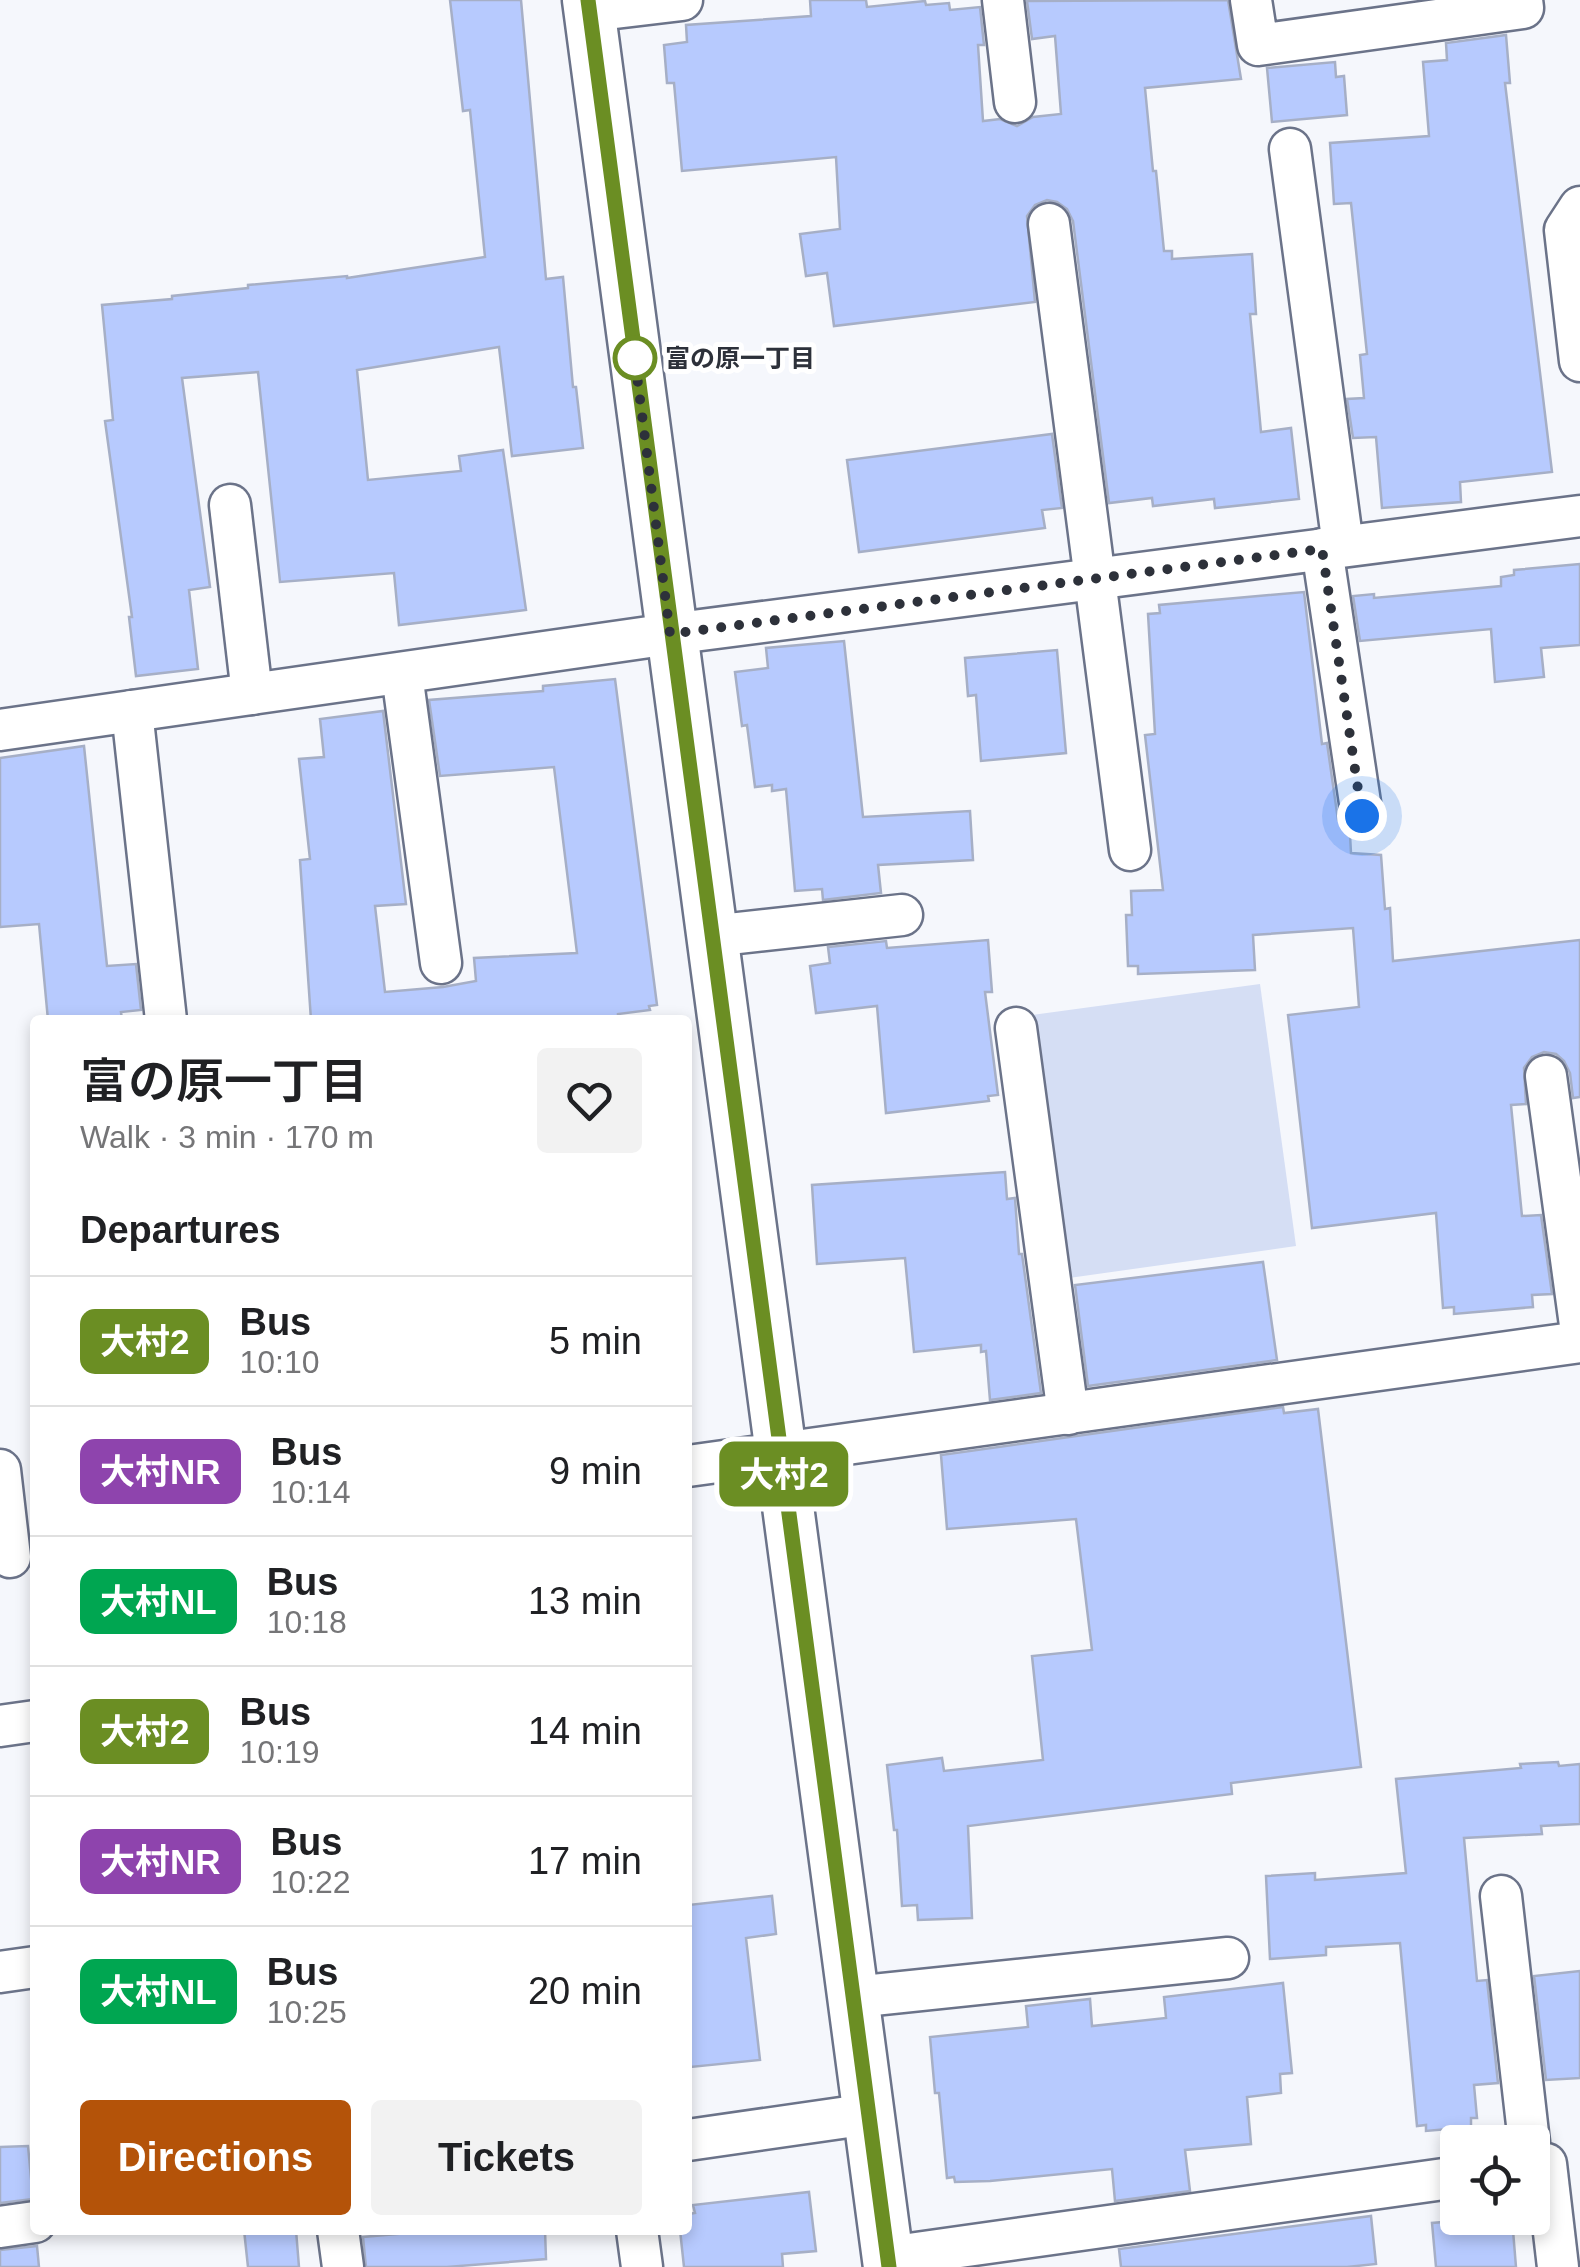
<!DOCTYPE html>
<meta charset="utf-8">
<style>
:root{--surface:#fff;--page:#f2f2f2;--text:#202124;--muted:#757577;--line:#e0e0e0;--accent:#b45309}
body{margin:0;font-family:Helvetica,"Noto Sans JP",sans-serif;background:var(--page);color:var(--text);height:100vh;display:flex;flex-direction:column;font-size:38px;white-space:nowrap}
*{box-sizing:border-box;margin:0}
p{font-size:32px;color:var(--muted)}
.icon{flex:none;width:55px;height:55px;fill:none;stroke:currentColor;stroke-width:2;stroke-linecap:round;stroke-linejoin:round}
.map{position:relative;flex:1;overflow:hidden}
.drawer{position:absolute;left:30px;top:1015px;width:662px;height:1220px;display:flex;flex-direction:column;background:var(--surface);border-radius:10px;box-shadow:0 5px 15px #0003}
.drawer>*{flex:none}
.badge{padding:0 20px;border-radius:15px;font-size:35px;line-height:65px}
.buttons{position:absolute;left:1440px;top:2125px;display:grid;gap:20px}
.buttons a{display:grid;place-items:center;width:110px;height:110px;border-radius:10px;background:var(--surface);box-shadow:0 5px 15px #0003;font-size:50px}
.you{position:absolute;width:50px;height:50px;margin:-25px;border:8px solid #fff;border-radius:50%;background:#1a73e8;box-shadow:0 0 0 15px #1a73e833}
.map>.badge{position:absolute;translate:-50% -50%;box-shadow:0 0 0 5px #fff}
h2{padding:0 50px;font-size:38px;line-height:90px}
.round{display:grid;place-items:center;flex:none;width:105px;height:105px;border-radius:10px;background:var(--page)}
.headline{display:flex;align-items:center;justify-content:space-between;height:170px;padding:0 50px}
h1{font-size:48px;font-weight:600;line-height:75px}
.primary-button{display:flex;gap:20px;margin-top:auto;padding:20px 50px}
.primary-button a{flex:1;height:115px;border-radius:10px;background:var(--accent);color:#fff;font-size:40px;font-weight:600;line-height:115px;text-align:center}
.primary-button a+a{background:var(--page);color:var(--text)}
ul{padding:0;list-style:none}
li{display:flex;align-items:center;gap:30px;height:130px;padding:0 50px;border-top:2px solid var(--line)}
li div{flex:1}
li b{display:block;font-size:38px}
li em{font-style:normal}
li .badge{min-width:110px;font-weight:700;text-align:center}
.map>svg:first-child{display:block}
</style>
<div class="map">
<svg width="1580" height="2267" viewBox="0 0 1580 2267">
<rect width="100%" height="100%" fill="#f5f7fc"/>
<path fill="#d5def4" d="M1260,984l36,262 -227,32 -37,-263z"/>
<g fill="#b7cafe" stroke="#a6afc6" stroke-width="2.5">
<path d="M450,0h71l25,279 17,-2 10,110h3l7,61 -71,8 -13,-109 -142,23 11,110 93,-9 -2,-15 44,-6 23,160 -127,15 -5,-52 -114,9 -22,-210 -76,6 28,209 -21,3 9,79 -62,7 -7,-59h3l-27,-196 8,-1 -11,-115 70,-6v-3l76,-8v-3l99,-9v2l138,-21 -15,-147 -7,1z"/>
<path d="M810,0h56l1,7 58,-6 1,4 23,-2 1,7 30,-3 4,38h-6l5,76 17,-2 17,7 16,-9 28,-3 -6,-78 -23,3 -5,-38 201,-1 13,79 -96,9 8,83h3l8,80h8v8l80,-5 4,60h-6l11,118 30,-4 8,71 -84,9 -1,-9 -61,7 -1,-8 -43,5 -36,-282 -6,-12 -10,-7 -10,-2 -12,5 -8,11 8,86 -201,24 -7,-53 -21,3 -6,-42 40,-5 -4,-72 -154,14 -8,-88h-7l-3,-38 23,-3 -1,-17 125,-9z"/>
<path d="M1506,35l4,48h-5l47,389 -92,10 1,20 -79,6 -6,-71 -23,1 -6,-39 17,-1 -4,-43 7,-1 -16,-151 -17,1 -4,-61 99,-7 -6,-74 24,-2 -1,-17z"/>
<path d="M1335,62l1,15 8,-1 3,39 -75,7 -5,-54z"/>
<path d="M1052,434l10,74 -20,2 3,18 -186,24 -12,-92z"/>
<path d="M1580,564v81l-39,3 3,29 -49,5 -4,-53 -131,12 -7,-45 21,-2v4l127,-12v-9l13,-2v-5z"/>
<path d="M1304,592l18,152 5,-1 11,77 12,15 1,18 30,2 4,54 5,-1 3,53 187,-21v157l-7,1 -3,-25 -6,-12 -8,-7 -12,-2 -12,5 -8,11 2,36 -15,1 11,111 19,-1 11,79 -20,1 1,12 -79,7v-7l-11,1 -7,-95 -124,15 -24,-213 71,-8 -6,-79 -100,7 2,35 -117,4v-8h-10l-2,-51h6l-1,-24 32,-1 -18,-155 10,-1 -7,-120 12,-1 -1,-8z"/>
<path d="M844,641l19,176 107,-6 3,49 -95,5 3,28 -58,7 -1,-11 -27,2 -9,-102 -14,2v-6l-17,2 -8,-62 -5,1 -7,-54 33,-4 -2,-20z"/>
<path d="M1057,650l9,103 -85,8 -5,-66 -8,1 -3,-38z"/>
<path d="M615,679l42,326 -8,1 1,4 -32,4v6h-307l-11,-160 10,-1 -11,-100 25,-2 -4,-38 63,-8 23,193 -31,2 10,86 58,-5 33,-6 -2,-23 103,-5 -23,-186 -114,9 -11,-76 114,-9v-5z"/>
<path d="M84,746l23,220 29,-2 5,46 -20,2 1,8h-74l-9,-96 -39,3v-169z"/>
<path d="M988,940l4,52h-7l13,103 -10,1 1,5 -103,12 -9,-107 -61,7 -6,-47 20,-3 -2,-16 58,-6 1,7z"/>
<path d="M1005,1172l2,27 8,-1 4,56h3l19,139 -51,7 -4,-49 -5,1v-7l-67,7 -9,-94 -88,6 -5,-79z"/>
<path d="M1263,1262l14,98 -189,26 -13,-101z"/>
<path d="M1283,1407l1,6 34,-4 43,358 -130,16 1,11 -264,32 4,92 -54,2 -1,-15 -15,1 -5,-76h-3l-7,-65 55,-7 2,13 99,-11 -11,-104 60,-6 -16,-131 -129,10 -6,-74z"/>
<path d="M1558,1762l1,4 21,-2v60l-39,2 1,8 -78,4 13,143 10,-1 11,103 -24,2 3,33h-6v9l-45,4v-6l-9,1 -17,-183 -74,4v8l-56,4 -4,-83 49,-3v7l91,-7 -10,-94 125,-11 -1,-4z"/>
<path d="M772,1896l4,38 -30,4 14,122 -69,7 -3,-36v-126z"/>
<path d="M1580,1971v107l-34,2 -12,-104z"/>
<path d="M1283,1983l9,90 -12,1 1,19 -34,4 4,47 -66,6 5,41 -75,10 -3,-32 -122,12 -35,1 -1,-5 -7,1 -8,-85h-4l-5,-56 98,-10 -2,-21 64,-7 2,27 74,-8 -2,-21z"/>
<path d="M28,2146l5,53 -33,4v-56z"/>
<path d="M809,2192l7,59 -34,3 1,13h-99l-4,-37h8v-16l7,-1 -2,-8z"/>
<path d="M1371,2216l5,48 -29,3h-226l-2,-18z"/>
<path d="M1455,2218h57l4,49h-80l-4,-44 23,-2z"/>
<path d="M244,2230h52l3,37h-51z"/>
<path d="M442,2230h103l1,29 -99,8h-81l-3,-30z"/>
<path d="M37,2246l2,21h-39v-17z"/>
</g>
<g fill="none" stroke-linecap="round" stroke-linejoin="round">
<defs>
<g id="minor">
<path d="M1003,0l12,102"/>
<path d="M1251,0l7,45 265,-37 -1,-8"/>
<path d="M590,11l92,-11"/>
<path d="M1290,149l53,397"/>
<path d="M1580,207l-15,23 15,131"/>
<path d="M1049,224l81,626"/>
<path d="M230,505l22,189"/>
<path d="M1322,549l40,267"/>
<path d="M402,674l39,289"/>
<path d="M132,711l34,309"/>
<path d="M0,730l670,-96 910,-118"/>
<path d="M711,936l191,-21"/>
<path d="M1016,1028l52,386"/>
<path d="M1546,1076l34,249"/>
<path d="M688,1466l892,-124"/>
<path d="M0,1470l10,87"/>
<path d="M0,1726l35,-5"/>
<path d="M1501,1896l28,246"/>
<path d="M0,1972l35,-5"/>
<path d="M854,1997l374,-39"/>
<path d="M688,2140l181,-26"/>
<path d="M1546,2164l12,103"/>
<path d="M0,2227l35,-5"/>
<path d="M338,2230l5,37"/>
<path d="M637,2230l5,37"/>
<path d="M888,2257l570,-80"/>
</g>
<path id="tertiary" d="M588,0l301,2267"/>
</defs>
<use href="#minor" stroke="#6b7389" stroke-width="45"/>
<use href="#tertiary" stroke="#6b7389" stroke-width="55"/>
<use href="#minor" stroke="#fff" stroke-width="40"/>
<use href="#tertiary" stroke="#fff" stroke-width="50"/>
</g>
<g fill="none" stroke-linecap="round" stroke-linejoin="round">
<defs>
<path id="line" d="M588,0l301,2267"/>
</defs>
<use href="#line" stroke="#fff" stroke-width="22"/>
<use href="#line" stroke="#6b8e23" stroke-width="15"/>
<path stroke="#2d313a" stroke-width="10" stroke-dasharray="0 18" d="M635,358l-1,-6 36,282 652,-85 40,267"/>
</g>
<circle fill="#fff" stroke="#6b8e23" stroke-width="5" cx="635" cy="358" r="20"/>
<g text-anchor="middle" stroke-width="10" stroke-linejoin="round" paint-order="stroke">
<g font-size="25" font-weight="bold" fill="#2d313a" stroke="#fff" text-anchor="start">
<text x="665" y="367">富の原一丁目</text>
</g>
</g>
</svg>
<div class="buttons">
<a><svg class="icon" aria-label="locate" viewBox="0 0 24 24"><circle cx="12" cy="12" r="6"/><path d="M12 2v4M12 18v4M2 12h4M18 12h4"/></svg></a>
</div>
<div class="you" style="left:1362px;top:816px"></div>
<b class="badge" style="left:784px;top:1474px;background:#6b8e23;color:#fff">大村2</b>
<section class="drawer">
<div class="headline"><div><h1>富の原一丁目</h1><p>Walk · 3 min · 170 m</p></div><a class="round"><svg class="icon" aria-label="heart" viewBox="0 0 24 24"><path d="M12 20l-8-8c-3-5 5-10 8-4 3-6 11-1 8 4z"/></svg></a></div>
<h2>Departures</h2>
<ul>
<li><span class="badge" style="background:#6b8e23;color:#fff">大村2</span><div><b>Bus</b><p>10:10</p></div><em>5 min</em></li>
<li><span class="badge" style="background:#8e44ad;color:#fff">大村NR</span><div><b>Bus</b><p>10:14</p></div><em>9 min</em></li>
<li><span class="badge" style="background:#00a651;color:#fff">大村NL</span><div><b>Bus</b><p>10:18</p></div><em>13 min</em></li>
<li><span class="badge" style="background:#6b8e23;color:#fff">大村2</span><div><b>Bus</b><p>10:19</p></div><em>14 min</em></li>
<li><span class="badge" style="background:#8e44ad;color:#fff">大村NR</span><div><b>Bus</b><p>10:22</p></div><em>17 min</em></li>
<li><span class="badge" style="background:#00a651;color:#fff">大村NL</span><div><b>Bus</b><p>10:25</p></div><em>20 min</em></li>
</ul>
<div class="primary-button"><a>Directions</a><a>Tickets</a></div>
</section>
</div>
